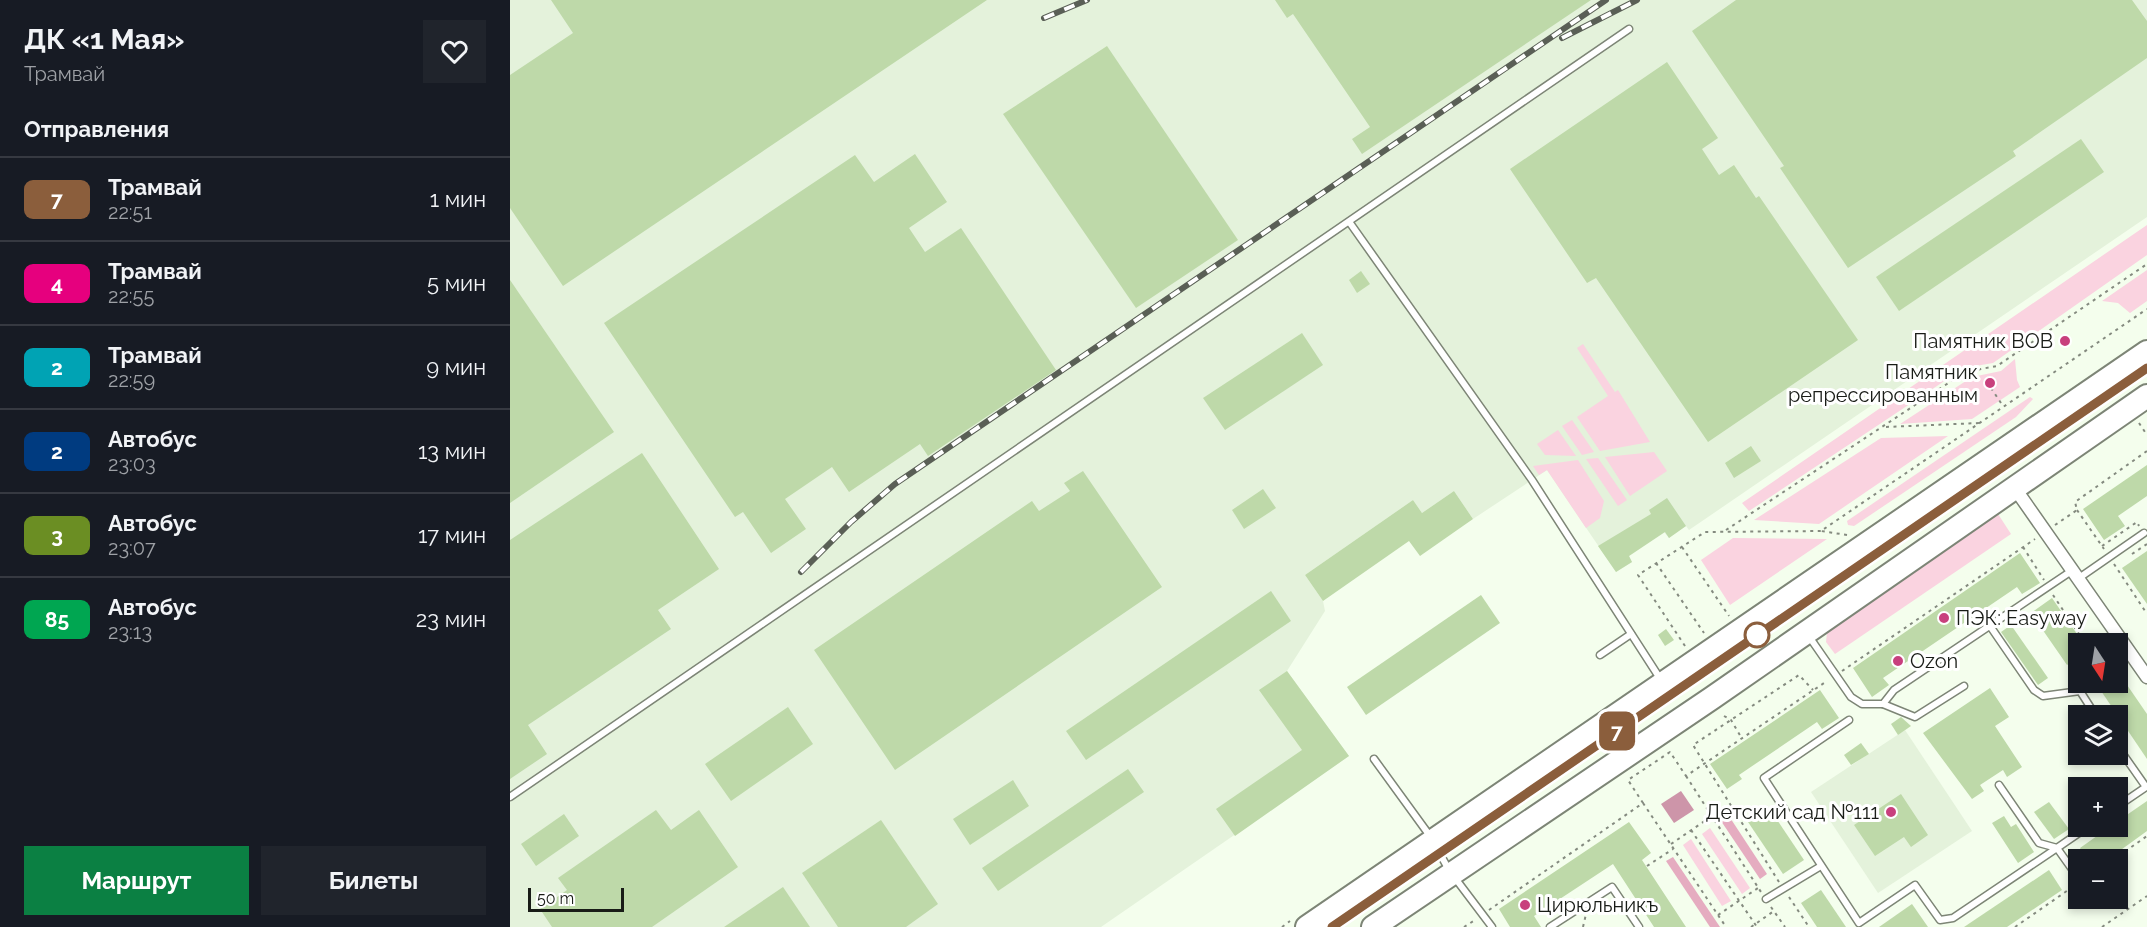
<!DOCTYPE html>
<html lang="ru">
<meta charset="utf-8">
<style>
:root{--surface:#171b24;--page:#20242c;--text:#f1f3f6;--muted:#9ea1a6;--line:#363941;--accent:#0b8043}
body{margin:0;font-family:Raleway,sans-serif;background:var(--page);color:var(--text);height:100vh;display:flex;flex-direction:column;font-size:22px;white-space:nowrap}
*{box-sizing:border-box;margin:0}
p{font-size:20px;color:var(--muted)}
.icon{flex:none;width:33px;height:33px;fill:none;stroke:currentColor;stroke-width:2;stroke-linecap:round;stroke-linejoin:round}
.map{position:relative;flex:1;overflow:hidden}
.side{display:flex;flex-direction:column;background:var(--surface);width:510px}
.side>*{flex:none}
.badge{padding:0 12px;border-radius:9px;font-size:21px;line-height:39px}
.needle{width:39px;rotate:168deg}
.fabs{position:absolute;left:1558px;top:633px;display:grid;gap:12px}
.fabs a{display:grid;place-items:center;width:60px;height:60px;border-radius:0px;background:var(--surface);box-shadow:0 3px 9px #0003;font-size:30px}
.scale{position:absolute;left:18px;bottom:15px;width:96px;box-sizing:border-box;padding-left:6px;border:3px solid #191c17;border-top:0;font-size:16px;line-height:21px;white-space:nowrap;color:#191c17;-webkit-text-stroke:4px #fff;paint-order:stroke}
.map>.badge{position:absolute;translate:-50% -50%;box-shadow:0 0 0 3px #fff}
h2{padding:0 24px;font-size:22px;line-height:54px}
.round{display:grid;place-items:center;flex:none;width:63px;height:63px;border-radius:0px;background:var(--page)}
.headline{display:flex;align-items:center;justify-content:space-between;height:102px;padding:0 24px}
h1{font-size:28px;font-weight:700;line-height:45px}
.primary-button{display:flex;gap:12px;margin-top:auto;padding:12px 24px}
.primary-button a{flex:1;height:69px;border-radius:0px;background:var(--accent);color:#fff;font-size:24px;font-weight:700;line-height:69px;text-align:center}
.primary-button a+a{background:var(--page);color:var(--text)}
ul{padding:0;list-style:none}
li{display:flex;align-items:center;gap:18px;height:84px;padding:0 24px;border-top:2px solid var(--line)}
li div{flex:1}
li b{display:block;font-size:22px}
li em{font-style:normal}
li .badge{min-width:66px;font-weight:700;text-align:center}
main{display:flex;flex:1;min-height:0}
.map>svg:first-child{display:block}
</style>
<main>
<section class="side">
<div class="headline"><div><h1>ДК «1 Мая»</h1><p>Трамвай</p></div><a class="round"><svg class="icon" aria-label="heart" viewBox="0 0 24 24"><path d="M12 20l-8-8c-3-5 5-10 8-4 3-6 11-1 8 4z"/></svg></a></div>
<h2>Отправления</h2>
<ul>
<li><span class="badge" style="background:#8b5e3c;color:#fff">7</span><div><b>Трамвай</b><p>22:51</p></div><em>1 мин</em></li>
<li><span class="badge" style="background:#e6007e;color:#fff">4</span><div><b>Трамвай</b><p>22:55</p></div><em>5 мин</em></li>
<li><span class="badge" style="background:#00a3b4;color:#fff">2</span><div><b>Трамвай</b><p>22:59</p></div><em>9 мин</em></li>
<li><span class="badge" style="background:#003b80;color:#fff">2</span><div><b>Автобус</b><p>23:03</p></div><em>13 мин</em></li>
<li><span class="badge" style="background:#6b8e23;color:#fff">3</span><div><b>Автобус</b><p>23:07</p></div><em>17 мин</em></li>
<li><span class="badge" style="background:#00a651;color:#fff">85</span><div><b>Автобус</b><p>23:13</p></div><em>23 мин</em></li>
</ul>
<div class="primary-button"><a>Маршрут</a><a>Билеты</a></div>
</section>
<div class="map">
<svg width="1637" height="927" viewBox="0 0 1637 927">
<rect width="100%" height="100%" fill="#f4feed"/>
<g fill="#e4f2db">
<path d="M0,0h1637v217l-458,313 -3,-4 -17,12 -5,-6 -35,24 3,6 -16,10 -69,-102 -74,49 -19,-28 -32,22 -9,-13 -108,75 18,26 2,10 -38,60 62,85 -248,171h-591z"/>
<path d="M1395,730l67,101 -94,62 -67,-101z"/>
</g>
<g fill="#fad3e0">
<path d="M1637,225v30l-154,108 -29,5 -215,143 -7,-8z"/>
<path d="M1637,270v31l-17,12 -12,-10 -16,-2z"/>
<path d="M1073,344l32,48 3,-2 32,52 -50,9 -23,-34 31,-21 -31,-48z"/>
<path d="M1505,359l2,21 3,7 -48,32 -72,5 72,-47 29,-6z"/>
<path d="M1520,397l3,2 -17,18 -162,109 -6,-1 -1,-4z"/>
<path d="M1062,420l22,32 -12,3 -20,-29z"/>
<path d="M1048,430l18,26 -31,-1 -8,-11z"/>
<path d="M1438,436l-129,88 -65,-4 127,-82z"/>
<path d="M1144,452l13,19 -37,25 -25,-39z"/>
<path d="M1088,458l29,42 -9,6 -32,-47z"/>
<path d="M1068,460l26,41 -4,17 -14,10 -39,-58 -8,5 -6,-9z"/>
<path d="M1488,514l13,20 -176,120 -9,-12 1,-9z"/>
<path d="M1223,538l94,1 -97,66 -29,-45z"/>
<path d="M1200,828l40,60 -8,6 -40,-60z"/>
<path d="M1181,839l40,62 -9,5 -39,-61z"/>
</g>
<g fill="#e5acc0">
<path d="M1213,807l44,67 -7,5 -45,-67z"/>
<path d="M1163,857l47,70h-10l-44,-66z"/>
</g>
<path fill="#cd95a9" d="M1171,791l13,19 -20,13 -13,-19z"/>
<g fill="#bed9a9">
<path d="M41,0h436l-424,286 -53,-78v-133l63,-42z"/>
<path d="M765,0h316l-229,154 -10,-15 18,-12 -77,-113 -6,4z"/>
<path d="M1226,0h396l15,21v37l-134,93 3,5 -168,112 -68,-100 4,-2 -92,-135z"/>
<path d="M597,46l131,194 -102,68 -133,-194z"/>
<path d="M1157,62l51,76 -16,11 17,26 15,-10 22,33 3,-2 99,144 -150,102 -112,-164 -9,5 -77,-114z"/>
<path d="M1571,139l23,33 -205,139 -23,-34z"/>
<path d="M405,154l32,48 -38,26 16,24 36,-24 95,142 -128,86 -8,-12 -71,48 -17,-25 -47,32 21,30 -35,24 -28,-41 -8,5 -131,-194 251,-168 19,27z"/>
<path d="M851,271l9,13 -13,9 -8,-13z"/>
<path d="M0,280l104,152 -104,71z"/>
<path d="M792,333l21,32 -98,65 -22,-32z"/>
<path d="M1241,446l10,15 -27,17 -9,-15z"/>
<path d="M132,453l77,116 -61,41 13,19 -143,96 19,29 -37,25v-239z"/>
<path d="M1637,465v31l-29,20 7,10 -21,14 -21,-31z"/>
<path d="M573,471l79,116 -267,183 -81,-120 218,-149 7,10 31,-20 -6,-8z"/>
<path d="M753,489l13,19 -32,21 -12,-19z"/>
<path d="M944,491l19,28 -53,37 -11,-15 -86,60 -18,-26 108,-75 9,13z"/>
<path d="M1157,498l19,28 -17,12 -4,-6 -36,24 3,6 -16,10 -18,-26 53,-32 -2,-4z"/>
<path d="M1637,551v53l-25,-36z"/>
<path d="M1510,553l20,30 -18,11 -5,-7 -134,91 6,7 -17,12 -19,-29z"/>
<path d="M761,591l20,30 -205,139 -20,-29z"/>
<path d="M971,595l19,28 -134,92 -19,-28z"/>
<path d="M1542,598l32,46h-5v13l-12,8 -36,-52z"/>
<path d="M1501,625l37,53 -10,7 -37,-53z"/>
<path d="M1156,629l8,11 -9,6 -7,-11z"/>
<path d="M777,671l62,85 -114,80 -19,-27 86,-59 -43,-60z"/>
<path d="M1585,682h30l22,32v45z"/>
<path d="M1480,688l19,29 -14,9 27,41 -15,10 -4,-7 -23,15 4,6 -12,8 -49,-66z"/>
<path d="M1310,690l19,28 -17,11 -5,-7 -78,53 3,4 -15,10 -17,-25z"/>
<path d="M278,707l25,37 -82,57 -26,-37z"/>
<path d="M1391,717l10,9 -13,9 -7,-11z"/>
<path d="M1351,743l8,11 -18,11 -7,-10z"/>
<path d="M618,769l16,23 -146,99 -16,-23z"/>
<path d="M503,780l16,26 -59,39 -17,-26z"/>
<path d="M1391,794l27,41 -17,12 -7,-10 -29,19 -21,-31z"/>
<path d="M1637,801v30l-40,29h-20l-7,-12 31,-22h7v-5z"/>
<path d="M1539,802l20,27 -15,10 -20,-27z"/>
<path d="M1257,805l37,55 -21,14 -37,-55z"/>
<path d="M146,810l15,20 28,-20 39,57 -86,60h-100l-12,-18 27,-19 -9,-12z"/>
<path d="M54,814l15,22 -43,30 -15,-22z"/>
<path d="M1494,816l7,11 5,-3 18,28 -16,11 -26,-40z"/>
<path d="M371,820l57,84 -32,23h-68l-36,-54z"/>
<path d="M1119,822l22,31 -9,7 44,67h-32l-41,-63 -79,52 7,11h-31l-11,-18z"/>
<path d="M1539,870l13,20 -55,37h-43z"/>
<path d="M273,887l27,40h-86z"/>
<path d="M1311,890l25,37h-29l-16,-24z"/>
<path d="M1402,904l16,23h-49z"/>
</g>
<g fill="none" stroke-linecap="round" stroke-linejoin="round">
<defs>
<g id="lane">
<path d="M840,223l182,257 129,200"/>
<path d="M1569,578l65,-45"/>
<path d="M1480,626l44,64 9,6 37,-5 16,25"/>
<path d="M1298,635l43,62 11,7h21l11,-14 179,-120"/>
<path d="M1090,655l31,-21"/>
<path d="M1373,704l32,13 49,-31"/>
<path d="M1339,720l-85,58 95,145 56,-38 25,35 13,-2 104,-70 22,31"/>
<path d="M1608,747l28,40 -28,19"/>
<path d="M864,759l56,77"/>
<path d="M1489,785l40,58 18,5 32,-22"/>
<path d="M0,797l1119,-768"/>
<path d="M925,845l14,25"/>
<path d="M945,878l37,49"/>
<path d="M1256,899l55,-33"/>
<path d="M1040,927l62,-40 27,40"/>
</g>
<path id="street" d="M1504,487l133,190"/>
<g id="highway">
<path d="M797,927l840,-575"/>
<path d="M863,927l339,-229 435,-302"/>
</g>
</defs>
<use href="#lane" stroke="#7d8576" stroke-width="9"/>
<use href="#street" stroke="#7d8576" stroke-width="15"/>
<use href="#highway" stroke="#7d8576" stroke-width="26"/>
<g stroke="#848a7f" stroke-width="2" stroke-dasharray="3 4.5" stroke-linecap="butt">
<path d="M1481,388l12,18"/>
<path d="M1629,423l8,12"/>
<path d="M1376,427l93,-4"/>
<path d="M1567,510l27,39"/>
<path d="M1545,525l22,-15 -2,-8 72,-51"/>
<path d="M1216,530l239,-158 32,-6 150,-102"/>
<path d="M1337,535l-26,-4 326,-222"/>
<path d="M1592,546l35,-24 2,4"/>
<path d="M1172,547l47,69"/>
<path d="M1513,547l21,33"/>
<path d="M1622,554l15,-10"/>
<path d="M1146,563l48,70"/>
<path d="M1604,564l33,50"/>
<path d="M1543,595l32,48"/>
<path d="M1175,646l-47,-71 67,-43 116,-1"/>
<path d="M1332,671l193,-132"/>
<path d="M1214,716l7,4 10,17"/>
<path d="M1176,776l75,116"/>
<path d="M1133,803l83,124"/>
<path d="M1181,830l66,97"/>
<path d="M1161,844l41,-28"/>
<path d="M1603,860l34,-24"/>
<path d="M1137,866l26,-17"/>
<path d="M1269,882l-86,-137 106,-70 14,15"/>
<path d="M1279,897l20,30"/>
<path d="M1261,907l14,20"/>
<path d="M979,910l154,-107 -15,-23 42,-28 16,24 141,-95"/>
<path d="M1208,915l40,-27"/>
<path d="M772,927l8,-6"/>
<path d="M954,927l11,-7"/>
<path d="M1073,927l3,-13"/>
<path d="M1241,927l23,-16"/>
<path d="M1505,927l59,-41"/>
<path d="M1592,927l45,-31"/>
</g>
<use href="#lane" stroke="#fff" stroke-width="6"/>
<use href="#street" stroke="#fff" stroke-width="12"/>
<use href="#highway" stroke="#fff" stroke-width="22"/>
<path stroke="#5a5f56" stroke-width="1.5" d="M822,927l815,-559"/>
<defs>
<g id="rail">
<path d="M534,18l43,-18"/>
<path d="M1052,38l75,-38"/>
<path d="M291,572l50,-50 44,-38 711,-484"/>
</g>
</defs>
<use href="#rail" stroke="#5a5f56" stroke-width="6"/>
<use href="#rail" stroke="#fff" stroke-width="4" stroke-dasharray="11" stroke-linecap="butt"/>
</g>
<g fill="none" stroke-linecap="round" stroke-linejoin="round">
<defs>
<path id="line" d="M822,927l815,-559"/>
</defs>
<use href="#line" stroke="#fff" stroke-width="14"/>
<use href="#line" stroke="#8b5e3c" stroke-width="9"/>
</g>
<g fill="#c8407d" stroke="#fff" stroke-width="2">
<circle cx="1555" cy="341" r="6"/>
<circle cx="1480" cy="383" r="6"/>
<circle cx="1434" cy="618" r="6"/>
<circle cx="1388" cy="661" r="6"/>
<circle cx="1381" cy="812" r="6"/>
<circle cx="1015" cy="905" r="6"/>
</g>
<circle fill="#fff" stroke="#8b5e3c" stroke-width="3" cx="1247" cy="635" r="12"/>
<g text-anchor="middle" stroke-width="6" stroke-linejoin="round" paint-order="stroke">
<g font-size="20" fill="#191c17" stroke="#fff" text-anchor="end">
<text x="1543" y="348">Памятник ВОВ</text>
<text x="1468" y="379">Памятник<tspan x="1468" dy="23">репрессированным</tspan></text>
<text x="1446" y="625" text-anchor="start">ПЭК: Easyway</text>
<text x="1400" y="668" text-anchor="start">Ozon</text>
<text x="1369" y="819">Детский сад №111</text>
<text x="1027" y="912" text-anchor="start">Цирюльникъ</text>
</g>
</g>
</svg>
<div class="fabs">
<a><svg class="needle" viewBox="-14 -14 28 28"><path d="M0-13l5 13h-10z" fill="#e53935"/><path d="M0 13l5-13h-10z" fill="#9ea1a6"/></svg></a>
<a><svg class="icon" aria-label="layers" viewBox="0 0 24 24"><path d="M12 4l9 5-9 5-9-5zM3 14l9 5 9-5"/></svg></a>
<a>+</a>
<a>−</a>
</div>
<div class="scale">50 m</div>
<b class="badge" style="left:1107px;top:731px;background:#8b5e3c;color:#fff">7</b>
</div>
</main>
